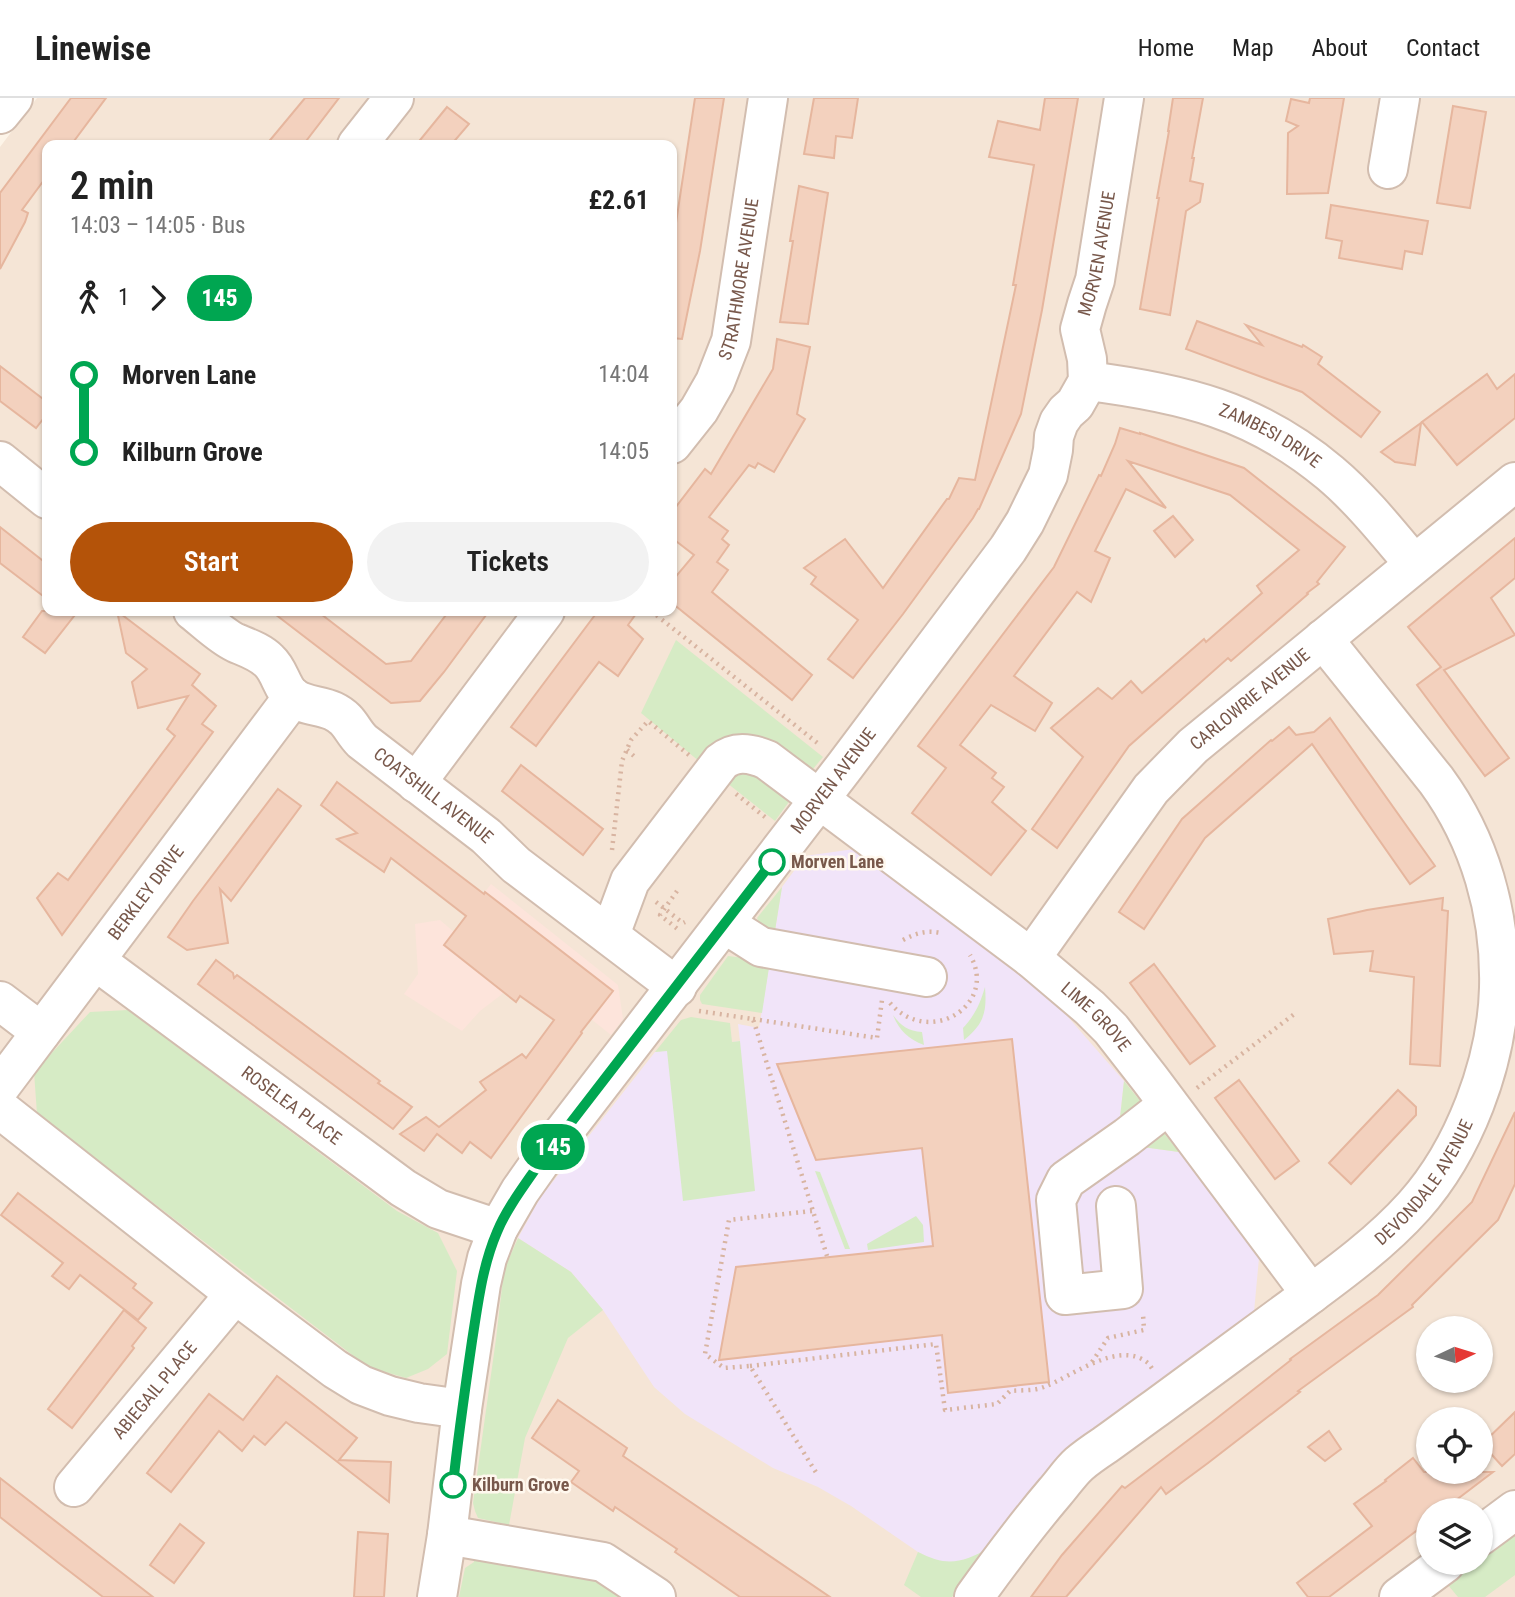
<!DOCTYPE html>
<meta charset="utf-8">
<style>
:root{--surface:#fff;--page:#f2f2f2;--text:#222;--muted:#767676;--line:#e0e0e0;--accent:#b45309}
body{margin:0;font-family:"Roboto Condensed",sans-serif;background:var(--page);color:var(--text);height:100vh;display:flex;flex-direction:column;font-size:26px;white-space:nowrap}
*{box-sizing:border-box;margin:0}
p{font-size:23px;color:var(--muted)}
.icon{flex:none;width:38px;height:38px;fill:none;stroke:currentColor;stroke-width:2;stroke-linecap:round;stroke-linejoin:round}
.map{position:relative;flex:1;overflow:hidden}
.side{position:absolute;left:42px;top:42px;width:635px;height:476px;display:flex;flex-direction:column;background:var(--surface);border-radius:14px;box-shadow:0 2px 5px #0004}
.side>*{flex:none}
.badge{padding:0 14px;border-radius:23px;font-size:24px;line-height:46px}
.needle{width:46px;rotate:86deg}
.tools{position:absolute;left:1416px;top:1218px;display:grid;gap:14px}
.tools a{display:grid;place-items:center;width:77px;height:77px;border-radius:50%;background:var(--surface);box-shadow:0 2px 5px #0004;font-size:35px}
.map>.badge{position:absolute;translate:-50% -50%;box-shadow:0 0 0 4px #fff}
.legs{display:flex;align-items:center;gap:10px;height:77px;padding:0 28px;font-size:23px}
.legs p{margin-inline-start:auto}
.headline{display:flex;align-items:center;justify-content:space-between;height:119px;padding:0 28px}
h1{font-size:38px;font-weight:600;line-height:52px}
.button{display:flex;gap:14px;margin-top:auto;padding:14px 28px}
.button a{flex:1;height:80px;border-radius:42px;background:var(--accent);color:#fff;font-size:28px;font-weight:600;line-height:80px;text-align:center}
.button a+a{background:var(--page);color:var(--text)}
ul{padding:0 28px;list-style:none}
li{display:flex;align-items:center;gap:24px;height:77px;font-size:26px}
li i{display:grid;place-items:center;width:10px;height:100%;margin:0 9px;background:currentColor}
li i::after{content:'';width:18px;height:18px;margin:-9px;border:5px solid;border-radius:50%;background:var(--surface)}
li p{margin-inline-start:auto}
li:first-child i{background:linear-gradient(#0000 50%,currentColor 0)}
li:last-child i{background:linear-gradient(currentColor 50%,#0000 0)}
header{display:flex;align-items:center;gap:42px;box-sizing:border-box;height:98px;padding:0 35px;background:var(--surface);border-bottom:2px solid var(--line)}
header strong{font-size:33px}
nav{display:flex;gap:38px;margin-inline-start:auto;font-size:24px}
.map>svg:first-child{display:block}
</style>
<header>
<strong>Linewise</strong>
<nav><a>Home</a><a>Map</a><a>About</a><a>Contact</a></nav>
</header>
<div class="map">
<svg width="1515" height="1499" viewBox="0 0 1515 1499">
<rect width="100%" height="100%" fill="#fdf4e8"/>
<path fill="#f5e5d6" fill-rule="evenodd" d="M37,0h1478v1499h-1515v-1450zM47,47h625v466h-625zM1428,1230h52v53h-52zM1428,1321h52v53h-52zM1428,1412h52v53h-52z"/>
<path fill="#fde4db" d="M491,786l127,101 5,34 -12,16 -20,-16 -75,-41 -15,17 -21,16 -18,20 -58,-37 14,-20 -3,-50 25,-4 14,12z"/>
<path fill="#f1e4f9" d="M854,751l200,152 70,80 -5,46 16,19 44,6 80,106 -5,54 -166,122 -99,114 -15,9 -18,5h-13l-13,-4 -12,-6 -67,-46 -33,-19 -45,-19 -88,-54 -31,-27 -51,-77 -32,-38 -53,-34 22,-40 115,-146 85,-11 -2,-17 21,4 23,-141 23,-31z"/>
<g fill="#d6ebc5">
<path d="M676,542l147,117 -10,12 -6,1 -107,-8 -59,-49z"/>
<path d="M743,675l17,2 31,24 -16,22 -48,-38 5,-6z"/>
<path d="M782,789l-8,50 -13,-10 -4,-9z"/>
<path d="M728,858l42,5 -8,52 -60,-9 -2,-4v-5z"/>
<path d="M985,889c2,25 -1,37 -21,53l-1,-12c12,-13 17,-24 22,-41z"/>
<path d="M128,912l269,201 41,22 19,38 -10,83 -19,15 -22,9 -38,-11 -331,-253 -3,-42 56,-60z"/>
<path d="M893,917c8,11 15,16 29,17l2,13c-16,-6 -25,-15 -31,-30z"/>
<path d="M691,919l39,6 2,19 8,-1 15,150 -72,10 -16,-150 -12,1 26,-32z"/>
<path d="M1124,983l17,21 -22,25z"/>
<path d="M1163,1034l16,20 -44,-6z"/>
<path d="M815,1073l5,1 30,77h-5z"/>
<path d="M916,1118l7,9 1,17 -56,8 -1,-6z"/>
<path d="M518,1140l53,34 32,38 -35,28 -43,100 -16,87 -31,-7 -3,-7 -2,-8 23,-164 8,-69z"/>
<path d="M1515,1435v42l-30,22h-27l-10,-12 28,-22h4l1,-3z"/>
<path d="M989,1450l-37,49h-31l-17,-12 14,-33c29,15 44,11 71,-4z"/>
<path d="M473,1457l116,17 47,25h-177l6,-29 9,-6z"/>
</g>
<g fill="#f3d1be" stroke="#e6b69e" stroke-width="2">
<path d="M71,0h35l-35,47h-24v31l-25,34 6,3 -3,9 -25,47v-76z"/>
<path d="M305,0h34l-36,47h-37z"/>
<path d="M695,0h29l-24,153 -18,88 -10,-1v-89z"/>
<path d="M814,0h44l-6,40 -16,-2 -2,22 -30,-4z"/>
<path d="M1045,0h33l-36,212 -21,104 -42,95h-1l-5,9 -70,96 -50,64 -25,-19 30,-39 -47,-36 5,-7 -12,-9 41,-29 38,49 64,-89h2l10,-21 16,2 41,-195h-3l21,-120 -45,-8 9,-36 42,9z"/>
<path d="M1173,0h30l-11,60h2l-4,23 13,3 -3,18 -14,9 -16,104 -30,-6 19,-111h-2l12,-67h-1z"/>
<path d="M1310,0h34l-16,95 -41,1 1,-61 10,-7 -12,-5 5,-22 18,4z"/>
<path d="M1453,8l33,6 -16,96 -33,-5z"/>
<path d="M447,9l22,17 -18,21h-35z"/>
<path d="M799,88l29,7 -20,131 -28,-2 13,-81h-3z"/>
<path d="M1331,107l97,16 -6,33 -17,-3 -3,18 -63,-11 3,-17 -16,-3z"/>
<path d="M1197,223l65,24 -16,-20 56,22 1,-2 19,12 -4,7 62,48 -19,25 -59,-45 -116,-43z"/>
<path d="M777,241l33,8 -13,67 8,5 -31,53 -16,-9 -3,5 -6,-3 -40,52 19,14 -6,8 7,6 -12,17 11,8 -16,22 100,83 -20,25 -120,-97v-22l22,-26 -22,-17v-26l33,-43 6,5 62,-105z"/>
<path d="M0,268l47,36v12l-11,14 -36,-27z"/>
<path d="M1487,276l10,15 18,-15v44l-58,47 -35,-43z"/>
<path d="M1421,325l-6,42 -20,-3 -14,-10z"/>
<path d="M1120,330l20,6v-1l104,35 101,79 -28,35 2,2 -12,9 1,1 -77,67 -3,-3 -99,88 -72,102 -25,-19 51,-72 -32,-29 47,-40 14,11 19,-18 11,12 62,-54 2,3 56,-49 -5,-7 42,-36 -69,-55 -102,-34 38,47 -40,-19 -31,62 15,7 -19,44 -14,-10 -63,84 38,27 -17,28 -44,-26 -31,40 36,28 -4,5 12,9 -12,15 34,29 -35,44 -79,-62 34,-45 -28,-22 136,-179 45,-92 2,1 14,-32z"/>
<path d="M1173,418l20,24 -18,17 -21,-26z"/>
<path d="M0,429l47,37v35l-47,-36z"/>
<path d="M1515,440v40l-24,20 24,37 -71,35 65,88 -24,18 -68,-91 24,-18 -33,-40z"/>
<path d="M42,513h36l-33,42 -22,-16z"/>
<path d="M117,513l83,63 -8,11 24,21 -14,18 11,8 -151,203 -25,-37 21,-25 10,7 107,-144 -8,-7 21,-33 -50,12 -6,-26 15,-13 -21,-16z"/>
<path d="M271,513h46l69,53 25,-3 38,-50h40l-45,61 -24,29 -29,2z"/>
<path d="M598,513h40l-10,14 15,14 -25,37 -19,-14 -63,84 -25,-19z"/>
<path d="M1330,620l105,148 -25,18 -98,-140 -107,94 -61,91 -25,-17 63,-93 89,-79 1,1 17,-14 7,8 18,-3z"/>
<path d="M521,667l82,64 -20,26 -81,-64z"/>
<path d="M337,684l147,112 1,-2 128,99 -32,41 1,1 -91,125 -21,-16 -8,11 -25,-19 -13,17 -24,-17 26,-17 13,10 47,-37 -6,-8 42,-28 4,4 28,-38 -34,-24 -4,6 -72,-57 22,-29 -75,-58 -7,14 -47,-33 20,-6 -36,-28z"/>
<path d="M278,691l23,17 -70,95 -11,-12 8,54 -41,7 -19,-13 25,-36z"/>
<path d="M1443,800l-1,12 6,1 -8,155 -30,-2 4,-87 -44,-6 3,-20 -39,3 -6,-35 39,-9z"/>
<path d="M216,862l17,13 1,5 3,-3 143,106 -2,2 34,24 -19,22 -195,-145z"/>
<path d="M1154,866l61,82 -25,18 -60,-81z"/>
<path d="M1012,941l37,343 -101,11 -6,-58 -223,25 17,-93 197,-21 -11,-98 -106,12 -39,-96z"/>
<path d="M1239,982l60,81 -24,18 -60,-81z"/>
<path d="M1398,992l18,17v8l-65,69 -22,-21z"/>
<path d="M1515,1014v72l-17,36 -86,85 1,2 -115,84 2,1 -92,71 -42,31 -5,-7 -95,110h-35l31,-42 60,-69 3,2 87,-66 79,-62 -1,-1 88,-64 94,-93z"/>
<path d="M18,1095l118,91 -3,4 19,15 -14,17 -58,-45 -11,14 -17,-13 11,-13 -62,-48z"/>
<path d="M124,1212l22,18 -14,18 2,2 -62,80 -24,-19z"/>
<path d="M277,1278l80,62 -18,22 52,2 -2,40 -103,-80 -21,23 -11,-9 -12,15 -23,-20 -48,61 -24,-19 62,-79 34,26z"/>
<path d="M558,1302l69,48 -4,8 207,141h-90l-65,-45 2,-3 -62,-42 -2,4 -42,-29 8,-11 -47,-33z"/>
<path d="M1515,1314v42l-13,12 -20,-22z"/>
<path d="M1329,1333l12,18 -16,12 -17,-14z"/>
<path d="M1413,1360l11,14h69l-50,38h-15v12l-99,75h-21l-11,-14 75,-57 -18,-22 32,-23 -1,-1z"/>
<path d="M0,1380l113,88 40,31h-50l-43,-33 -60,-47z"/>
<path d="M180,1426l24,19 -30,40 -24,-18z"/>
<path d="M358,1434l30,2 -4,63h-30z"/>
</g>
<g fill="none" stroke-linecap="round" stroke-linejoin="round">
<defs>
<g id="minor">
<path d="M0,16l13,-16"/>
<path d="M357,47l37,-47"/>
<path d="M1388,71l12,-71"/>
<path id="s1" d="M1088,283c94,12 167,29 242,92 31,26 58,60 84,91"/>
<path id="s2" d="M672,346l27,-34 16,-28 16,-41 37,-243"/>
<path d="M0,363l47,38"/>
<path id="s3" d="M193,513c13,10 28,25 43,32 12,5 24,9 33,18 11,10 12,26 23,36 12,9 28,8 41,14 17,8 18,19 29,30l124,95 30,29 161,122"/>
<path d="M416,685l129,-172"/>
<path d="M725,826l36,23 166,30"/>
<path id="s4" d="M610,837l20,-54 91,-119c14,-12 30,-9 46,-2l264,198 59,50 21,21 39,50 161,215"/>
<path id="s5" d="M1031,860l120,-169 42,-43 322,-264"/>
<path id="s6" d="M96,863l307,227 35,21 60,20"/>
<path d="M0,903l41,31"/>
<path id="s7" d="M0,989l293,-390"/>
<path d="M0,1011l235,185 100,75 26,16 29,11 29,7 43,6"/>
<path d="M1116,1108l7,83 -58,6 -9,-95 10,-20 61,-43 41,-32"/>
<path id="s8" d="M74,1389l161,-193"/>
<path d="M447,1437l156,27 53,35"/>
<path d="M1480,1438l35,-26"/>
<path id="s9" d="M437,1499l10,-62 15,-126 19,-125 6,-26 11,-29 22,-38 19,-27 306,-398 163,-217 17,-27 23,-47 5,-25 1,-14 5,-14 7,-10 9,-8 13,-23 -1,-22 -7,-30 7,-25 8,-24 29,-182"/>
<path id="s10" d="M974,1499c26,-36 52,-71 81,-105 8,-9 15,-20 24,-28 8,-7 17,-13 26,-19 17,-12 34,-25 51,-37 45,-33 91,-67 136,-100 42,-31 87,-63 122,-102 50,-56 83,-143 85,-218 2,-74 -19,-148 -63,-208l-113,-141"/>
<path d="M1399,1499l46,-34"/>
</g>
</defs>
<use href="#minor" stroke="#d2bdaf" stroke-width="42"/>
<g stroke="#d8b4a1" stroke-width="4.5" stroke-dasharray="2 5" stroke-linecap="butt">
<path d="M651,513l169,134"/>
<path d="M627,652l8,7"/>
<path d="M736,696l29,23"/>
<path d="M612,752l10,-89 9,-21 17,-19 41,34"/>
<path d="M677,793l-17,24 20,16"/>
<path d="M656,804l27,21 2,-1"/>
<path d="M903,842c13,-7 24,-10 38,-7"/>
<path d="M890,905c39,45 109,2 80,-48"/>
<path d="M699,913l54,8 74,237"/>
<path d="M753,921l124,19 5,-38"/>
<path d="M1197,990l100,-76"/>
<path d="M812,1113l-83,9 -24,134 19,14 26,-2 67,108"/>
<path d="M1092,1264l16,-24 36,-8 -1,-16"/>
<path d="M750,1268l186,-22 9,66 52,-6 13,-13c11,-1 24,0 34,-4 27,-10 75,-48 104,-24 2,2 4,6 7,9"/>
</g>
<use href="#minor" stroke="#fff" stroke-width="38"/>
</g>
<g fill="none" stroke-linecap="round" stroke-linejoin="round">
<defs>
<path id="line-1" d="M453,1387c5,-48 12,-96 19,-144 6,-37 10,-74 25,-109 10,-24 27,-46 42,-68l233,-302"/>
</defs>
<use href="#line-1" stroke="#fff" stroke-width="16"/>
<use href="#line-1" stroke="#00a651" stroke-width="10"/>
</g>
<g fill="#fff" stroke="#00a651" stroke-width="3.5">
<circle cx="772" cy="764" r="12"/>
<circle cx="453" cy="1387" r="12"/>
</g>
<g text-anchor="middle" stroke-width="5" stroke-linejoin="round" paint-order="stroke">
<g font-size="18" fill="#78584b" stroke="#fff8ee">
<text dy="6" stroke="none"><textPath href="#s9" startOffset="1544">MORVEN AVENUE</textPath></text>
<text dy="6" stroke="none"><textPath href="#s2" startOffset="182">STRATHMORE AVENUE</textPath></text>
<text dy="6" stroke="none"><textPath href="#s1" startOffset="192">ZAMBESI DRIVE</textPath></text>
<text dy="6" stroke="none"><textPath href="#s5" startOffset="341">CARLOWRIE AVENUE</textPath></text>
<text dy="6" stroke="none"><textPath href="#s9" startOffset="934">MORVEN AVENUE</textPath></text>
<text dy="6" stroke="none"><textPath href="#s3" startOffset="310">COATSHILL AVENUE</textPath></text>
<text dy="6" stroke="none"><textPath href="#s7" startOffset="243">BERKLEY DRIVE</textPath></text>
<text dy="6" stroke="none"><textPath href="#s4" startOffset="674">LIME GROVE</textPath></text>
<text dy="6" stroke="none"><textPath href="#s6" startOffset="243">ROSELEA PLACE</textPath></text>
<text dy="6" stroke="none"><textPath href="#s10" startOffset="618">DEVONDALE AVENUE</textPath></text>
<text dy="6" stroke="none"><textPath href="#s8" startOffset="126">ABIEGAIL PLACE</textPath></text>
</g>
<g font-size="18" font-weight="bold" fill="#78584b" stroke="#fff8ee" text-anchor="start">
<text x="791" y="770">Morven Lane</text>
<text x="472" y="1393">Kilburn Grove</text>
</g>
</g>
</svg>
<div class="tools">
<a><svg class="needle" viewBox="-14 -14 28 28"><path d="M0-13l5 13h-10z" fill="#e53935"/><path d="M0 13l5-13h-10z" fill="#767676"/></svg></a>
<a><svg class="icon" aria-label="locate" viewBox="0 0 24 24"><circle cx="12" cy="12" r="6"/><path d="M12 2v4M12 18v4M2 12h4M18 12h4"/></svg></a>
<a><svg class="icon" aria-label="layers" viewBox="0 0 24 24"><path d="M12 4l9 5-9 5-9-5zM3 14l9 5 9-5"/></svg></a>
</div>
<b class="badge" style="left:553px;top:1049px;background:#00a651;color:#fff">145</b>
<section class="side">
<div class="headline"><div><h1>2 min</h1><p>14:03 – 14:05 · Bus</p></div><b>£2.61</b></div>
<div class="legs"><svg class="icon" aria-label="walk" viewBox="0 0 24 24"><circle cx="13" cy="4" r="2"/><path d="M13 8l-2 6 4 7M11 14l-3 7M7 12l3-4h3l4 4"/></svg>1<svg class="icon" aria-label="forward" viewBox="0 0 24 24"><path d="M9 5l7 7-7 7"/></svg><b class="badge" style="background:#00a651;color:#fff">145</b></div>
<ul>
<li><i style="color:#00a651"></i><b>Morven Lane</b><p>14:04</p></li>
<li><i style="color:#00a651"></i><b>Kilburn Grove</b><p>14:05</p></li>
</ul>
<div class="button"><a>Start</a><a>Tickets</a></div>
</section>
</div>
